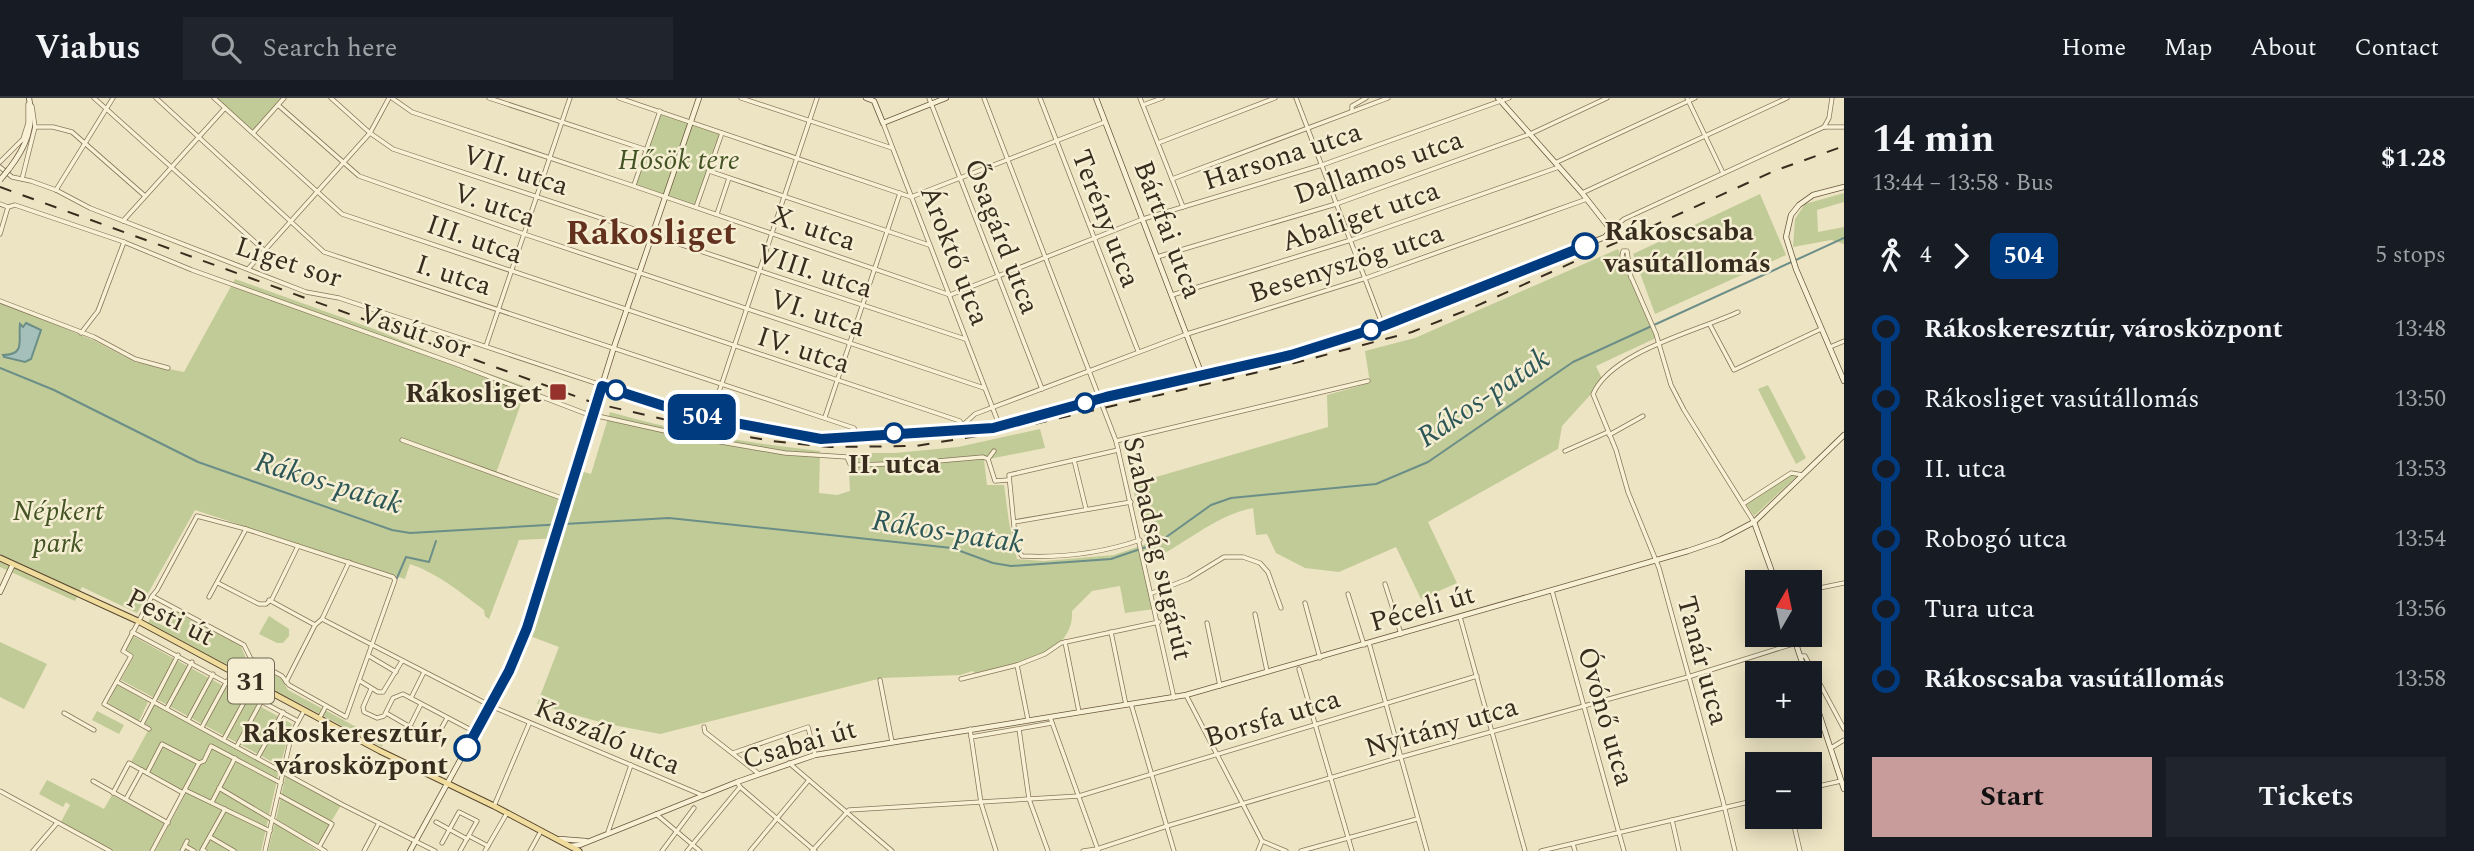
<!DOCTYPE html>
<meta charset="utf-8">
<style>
:root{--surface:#171b24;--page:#20242c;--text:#f1f3f6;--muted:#9ea1a6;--line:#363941;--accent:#c89c9b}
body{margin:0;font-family:Spectral,serif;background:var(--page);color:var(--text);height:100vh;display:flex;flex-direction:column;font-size:26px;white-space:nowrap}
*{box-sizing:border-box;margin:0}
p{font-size:23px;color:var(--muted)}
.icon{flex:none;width:38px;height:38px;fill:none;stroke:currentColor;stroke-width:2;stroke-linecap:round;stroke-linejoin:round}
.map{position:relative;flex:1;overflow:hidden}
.sheet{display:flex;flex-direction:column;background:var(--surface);width:630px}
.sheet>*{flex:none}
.badge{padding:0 14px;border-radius:10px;font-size:24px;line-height:46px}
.needle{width:46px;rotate:9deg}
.fabs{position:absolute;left:1745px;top:472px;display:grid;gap:14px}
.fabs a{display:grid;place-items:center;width:77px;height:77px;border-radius:0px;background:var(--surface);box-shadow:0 4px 18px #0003;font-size:35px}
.map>.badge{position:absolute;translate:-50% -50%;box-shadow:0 0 0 4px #fff}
.legs{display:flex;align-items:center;gap:10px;height:77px;padding:0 28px;font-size:23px}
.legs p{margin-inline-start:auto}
.summary{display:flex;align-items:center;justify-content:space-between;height:119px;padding:0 28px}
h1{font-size:38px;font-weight:700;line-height:52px}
.button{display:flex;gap:14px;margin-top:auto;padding:14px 28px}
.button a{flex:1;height:80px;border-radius:0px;background:var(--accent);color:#111;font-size:28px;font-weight:700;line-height:80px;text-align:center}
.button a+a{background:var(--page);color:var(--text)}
ul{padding:0 28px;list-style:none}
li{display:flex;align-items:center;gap:24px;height:70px;font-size:26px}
li i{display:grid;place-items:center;width:10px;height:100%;margin:0 9px;background:currentColor}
li i::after{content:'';width:18px;height:18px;margin:-9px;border:5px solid;border-radius:50%;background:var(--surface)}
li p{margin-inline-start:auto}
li:first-child i{background:linear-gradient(#0000 50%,currentColor 0)}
li:last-child i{background:linear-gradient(currentColor 50%,#0000 0)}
header{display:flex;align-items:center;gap:42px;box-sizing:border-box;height:98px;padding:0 35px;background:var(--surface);border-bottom:2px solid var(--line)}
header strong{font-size:33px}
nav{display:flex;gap:38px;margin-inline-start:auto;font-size:24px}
.search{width:490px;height:63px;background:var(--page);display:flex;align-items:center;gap:18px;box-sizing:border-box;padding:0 24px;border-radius:0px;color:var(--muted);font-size:26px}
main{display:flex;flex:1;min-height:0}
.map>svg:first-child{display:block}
</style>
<header>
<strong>Viabus</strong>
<div class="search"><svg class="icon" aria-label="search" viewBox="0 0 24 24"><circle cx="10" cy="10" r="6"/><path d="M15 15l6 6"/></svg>Search here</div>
<nav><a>Home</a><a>Map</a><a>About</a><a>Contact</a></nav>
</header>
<main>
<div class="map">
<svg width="1844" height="753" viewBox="0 0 1844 753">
<rect width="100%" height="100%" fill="#ede4c3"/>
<g fill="#c1cb97" fill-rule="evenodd">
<path d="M214,0h70l-31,35z"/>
<path d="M660,13l62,22 -26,75 -62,-22z"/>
<path d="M1844,95v9l-27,8 1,22 26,-5v17l-13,-4 -38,7 2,-28 10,-15z"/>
<path d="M1760,96l26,61 -131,59 -22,-60z"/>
<path d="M1618,151l38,89 -60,28 7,15 -41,45 -4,23 -130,73 29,61 -36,16 -25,-52 -57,25 -34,-4 -29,-15 -9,-19 -11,1 -3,-27c-41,8 -71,40 -109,55l10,46 -29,4 -5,-27 -28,5 -20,20c3,46 -63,55 -97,63l-2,-3 -13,4 -78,3 -222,56 -57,-11 -66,-19 22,-57 -29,-11 30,-98 -41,2 -30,79 -4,-3 -1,-6c-24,-18 -45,-36 -74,-46l-5,15 -210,-69 -58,103 -55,-26 -7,14 -75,-34v-265l93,38 42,22 49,10 51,-93 139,50 68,28 85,30 -32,89 68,24 11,-31 17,5 19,-62c69,20 138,31 210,39l-1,42 18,2 13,-4 -2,-38h47l63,-6 82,-18 5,19 -61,12 3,25h17l5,37 8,37 27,2 70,-6 32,-11 -14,-60 196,-57 -1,-32 43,-12 -5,-32 50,-13zM26,226l12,11 -6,19 -28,3c14,-7 20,-6 15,-29z"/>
<path d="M1768,287l38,73 -10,6 -38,-75z"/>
<path d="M1792,376l6,1 -44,41 -8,-12z"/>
<path d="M174,513l67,35 6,15 35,18 6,11 96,52 -2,5 -234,-124 2,-4 16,8z"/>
<path d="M269,518l20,13v7l-6,7h-6l-18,-9z"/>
<path d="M133,538l159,88 -12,42 -159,-86 13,-24 -8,-5z"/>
<path d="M0,544l47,22 -23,45 -24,-12z"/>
<path d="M117,587l31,17 -9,19 -31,-18z"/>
<path d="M155,606l124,67 -18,80h-106l31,-58 -55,-31 19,-35 -6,-4z"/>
<path d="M97,613l27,14 -5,9 -27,-14z"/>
<path d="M286,676l55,31 -23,39 -42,-25z"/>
<path d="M47,682l57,29 8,-14 52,28 -15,28h-35l-53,-29 9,-17 -4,-3 -3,5 -24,-13z"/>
<path d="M275,724l43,29h-50z"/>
</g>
<path fill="#a5c0ba" stroke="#6c8e88" stroke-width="2" d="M26,225l15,7 -10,29 -6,3 -21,-5 -1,-2c23,0 15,-15 17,-31l3,3z"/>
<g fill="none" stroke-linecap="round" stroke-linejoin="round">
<g stroke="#6c8e88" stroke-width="2">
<path d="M0,270l54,22 144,72 194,68 18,3 259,-15 283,30 41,15 18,3 100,-7 47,-16 53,-38 20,-7 145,-14 52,-22 145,-100 271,-124"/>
<path d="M397,480l9,-21 23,5 7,-21"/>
</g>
<defs>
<g id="street">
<path d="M94,0l170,152"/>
<path d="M156,0l168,154 500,166 30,10 4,7"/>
<path d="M214,0l128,116 618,207 2,8"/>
<path d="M331,0l39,35 23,16 572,190"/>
<path d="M392,0l20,14 216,72 322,111 193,-76 179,-54 187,-67"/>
<path d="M489,0l158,52"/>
<path d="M619,0l292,99 194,-75"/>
<path d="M741,0l151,50"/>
<path d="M929,0l113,291"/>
<path d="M984,0l132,343 58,257"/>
<path d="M1040,0l98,253"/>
<path d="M1140,0l43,109"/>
<path d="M1296,0l87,228"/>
<path d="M1687,0l36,75"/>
<path d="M278,7l81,71 165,58 460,154"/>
<path d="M1143,7l19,-7"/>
<path d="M1352,13v-5l14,-8"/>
<path d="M883,25l117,304"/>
<path d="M35,29h18l19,5 73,64"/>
<path d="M1824,29l5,-9 3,-20"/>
<path d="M1824,29h20"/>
<path d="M253,35l31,-35"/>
<path d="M1158,45l117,-45"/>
<path d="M0,64l23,-23 5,-16v-19"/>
<path d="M1555,65l140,-65"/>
<path d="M0,69l12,10 19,4 25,9 34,18 216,84 33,6 353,117 129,24 172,-11 113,-31 96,-22"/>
<path d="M709,73l220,74"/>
<path d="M22,81l13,-52 -3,-21"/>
<path d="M1172,81l216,-81"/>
<path d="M634,87l26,-74"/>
<path d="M56,92l57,-92"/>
<path d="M1582,95l205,-95"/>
<path d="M0,106l8,3 7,-2 109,37 68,28 264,94 128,49 108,24 93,16 62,4 3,7 7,1 58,-2 68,-6 5,2 7,22 13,-1"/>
<path d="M696,109l26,-74"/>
<path d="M717,116l12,-36"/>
<path d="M123,123l102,-113"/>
<path d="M1611,132l13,-11 200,-92"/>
<path d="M0,136l8,-27"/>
<path d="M1157,159l179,-53 194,-70 77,-36"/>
<path d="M248,171l122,-136 19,-35"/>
<path d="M1631,180l-4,-27h-4l-1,5 34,78 15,51 13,25 70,112"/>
<path d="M1172,197l179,-55 208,-73"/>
<path d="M0,203l94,36 41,22 33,9"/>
<path d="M1710,227l24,45 87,-41"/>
<path d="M81,235l17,-22 26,-69"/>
<path d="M486,248l84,-248"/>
<path d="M1830,249l14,-6"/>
<path d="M825,319l75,-224"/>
<path d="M710,321l107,-321"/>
<path d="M963,327l12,-11 212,-80 179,-56 221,-79"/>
<path d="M1609,337l34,-19"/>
<path d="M402,342l165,60"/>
<path d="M1116,343l252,-60"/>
<path d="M1118,352l-109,25 7,72 6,9c40,2 80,-3 118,-16"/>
<path d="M1565,353l43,-19"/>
<path d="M988,361l6,-8"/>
<path d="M1074,362l12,49"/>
<path d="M1743,406l48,-31 12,2"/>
<path d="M1014,424l117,-20"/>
<path d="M218,485l41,21h7l6,-5 26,-53"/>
<path d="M1385,486l16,50"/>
<path d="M1810,492l34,-7"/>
<path d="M1552,493l72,260"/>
<path d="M1152,495l36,-14 36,-22h19l17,6 8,9 13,36"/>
<path d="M1348,496l16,51"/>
<path d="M209,499l37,-68"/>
<path d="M269,502l46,25"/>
<path d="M1305,505l15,55"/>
<path d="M1255,516l12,57"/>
<path d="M1460,519l65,234"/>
<path d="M322,521l171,88 209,88"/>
<path d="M1207,525l13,63"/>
<path d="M132,534l166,89"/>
<path d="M1111,534l15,73"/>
<path d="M1065,544l14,70"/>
<path d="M1369,545l58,208"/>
<path d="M369,558l27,16"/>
<path d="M1800,558h5l39,73"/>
<path d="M1017,567l11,55"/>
<path d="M1299,571l53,182"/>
<path d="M961,581l56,-14 28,-11 16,-11 98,-21"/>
<path d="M880,582l12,62"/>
<path d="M360,583l18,11h5l19,-31"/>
<path d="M117,584l226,123 92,46"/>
<path d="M286,584l29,-57 7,-6 27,-57"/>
<path d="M371,591l-8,18 1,5 13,6 7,-2 9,-18 10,-4 72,38"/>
<path d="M1186,597l76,146"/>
<path d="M411,600l13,-26"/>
<path d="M1131,606l43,147"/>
<path d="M167,610l25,-46"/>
<path d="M64,615l30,17"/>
<path d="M386,615l47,27 3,-2 11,-20"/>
<path d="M320,619l6,-11"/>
<path d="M1050,619l48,133"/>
<path d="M188,622l25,-46"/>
<path d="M142,626l36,-69"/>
<path d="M411,626l10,-20"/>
<path d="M202,629l25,-46"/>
<path d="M704,629l1,5 54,42"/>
<path d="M149,631l-45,-25 27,-48 -8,-5 29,-55 5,-6 40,-74 49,13 147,48 2,3 -49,137 -57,-32 -7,-9 -31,-17 -7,-14 -92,-49"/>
<path d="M970,631l11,74 15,48"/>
<path d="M1019,631l10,70 19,52"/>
<path d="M971,639l81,-14"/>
<path d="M224,641l25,-46"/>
<path d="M237,648l25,-46"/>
<path d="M1831,650l13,-8"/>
<path d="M733,655l75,-26 7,28"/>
<path d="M258,659l25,-45"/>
<path d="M789,665l103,88"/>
<path d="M147,675l15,-29 37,19"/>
<path d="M93,683l75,42"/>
<path d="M737,684l3,5 75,64"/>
<path d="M219,690l106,63"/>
<path d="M1810,690l31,-7"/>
<path d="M185,692l85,41"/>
<path d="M0,693l110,60"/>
<path d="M113,695l16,-30 54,30"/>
<path d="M279,697l53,29 -13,23"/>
<path d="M126,701l16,-29"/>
<path d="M212,704l23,-44"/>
<path d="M494,708l35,-82"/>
<path d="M656,716l44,37"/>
<path d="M1792,719l8,34"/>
<path d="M1672,722l7,31"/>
<path d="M436,724l31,17"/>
<path d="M608,734l23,-67"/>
<path d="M469,738l19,10"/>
<path d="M210,739l24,14"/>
<path d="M1262,743l24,10"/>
<path d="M442,745l17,-31 18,9 -17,30"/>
<path d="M1573,746l2,7"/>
<path d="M185,748l9,5"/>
<path d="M33,753l24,-28"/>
<path d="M152,753l47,-88 5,-2 7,-15 70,37"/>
<path d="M182,753l5,-10"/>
<path d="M205,753l-3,-1 23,-41"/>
<path d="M265,753l27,-118 12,-22"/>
<path d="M364,753l15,-28"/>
<path d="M485,753l22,-38"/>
<path d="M530,753l11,-20"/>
<path d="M662,753l32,-43"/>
<path d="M687,753l53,-64"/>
<path d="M750,753l59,-71"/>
<path d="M812,753l37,-41 230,-14 398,-120"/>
<path d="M1083,753l14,-2 70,-23 234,-69 287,-80 108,-34"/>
<path d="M1258,753l4,-10"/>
<path d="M1301,753l116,-32"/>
<path d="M1541,753l216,-51"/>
<path d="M1735,753l-12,-50 -64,-233 -31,-76 -12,-42 -23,-56c19,-43 105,-63 145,-82"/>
</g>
<g id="secondary">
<path d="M866,0l8,3 9,22 63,-25"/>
<path d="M1096,0l106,277 73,-15 108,-34 222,-89 6,-7 -29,-37 -84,-95"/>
<path d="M9,71c17,-22 26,-43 20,-71"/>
<path d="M1844,89l-31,8 -14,10 -8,10 -5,22 10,32 48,112"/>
<path d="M1754,424l22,61"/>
<path d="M0,494l13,-28"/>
<path d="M1793,537l13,39"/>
<path d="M1810,588l34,103"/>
<path d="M560,741l26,2"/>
<path d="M570,748l10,-1 157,-63 78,-27 371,-60 502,-144 32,-11 34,-18 90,-87"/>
<path d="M410,753l90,-163 22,-45 92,-296 85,-249"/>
</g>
<path id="primary" d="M0,460l138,63 242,130 114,55 85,45"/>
</defs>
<use href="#street" stroke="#87765a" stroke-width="5"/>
<use href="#secondary" stroke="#69573d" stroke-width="6"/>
<use href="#primary" stroke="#55432e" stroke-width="7"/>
<use href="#street" stroke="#f8f1d6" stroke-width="3.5"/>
<use href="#secondary" stroke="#f8f1d6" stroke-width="4.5"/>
<use href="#primary" stroke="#f0dc9c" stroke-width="5"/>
<path stroke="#382c1e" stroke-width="2" stroke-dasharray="12 12" stroke-linecap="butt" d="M0,89l594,216 120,28 58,10 58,6 86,-1 79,-13 277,-64 140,-37 60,-24 302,-137 70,-25"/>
<defs>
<path id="secondary-bridge" d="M0,82l9,-11"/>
</defs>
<use href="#secondary-bridge" stroke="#69573d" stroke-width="6" stroke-linecap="butt"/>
<use href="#secondary-bridge" stroke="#f8f1d6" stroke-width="4.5"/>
</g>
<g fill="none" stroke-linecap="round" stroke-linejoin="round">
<defs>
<path id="line-1" d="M467,650l42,-77 18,-43 75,-242 90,29 129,24 172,-11 113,-31 185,-42 92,-29 202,-80"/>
</defs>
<use href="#line-1" stroke="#fff" stroke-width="16"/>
<use href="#line-1" stroke="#003b80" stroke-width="10"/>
</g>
<g fill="#fff" stroke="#003b80" stroke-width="3.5">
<circle cx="1585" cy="148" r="12"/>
<circle cx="1371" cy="232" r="9"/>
<circle cx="616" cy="292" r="9"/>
<circle cx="1085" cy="305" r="9"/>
<circle cx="894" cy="335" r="9"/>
<circle cx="467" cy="650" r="12"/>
</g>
<rect fill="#95322b" stroke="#f5eed3" stroke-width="2.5" x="549" y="285" width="18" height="18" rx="3.5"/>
<g text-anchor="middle" stroke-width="5" stroke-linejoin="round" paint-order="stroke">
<rect fill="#f5eed3" stroke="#716654" stroke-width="2" x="228" y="560.5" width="46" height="45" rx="5"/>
<g font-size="26" font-weight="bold" fill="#382c1e">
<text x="251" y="592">31</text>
</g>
<g font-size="28" fill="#382c1e" stroke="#f5eed3">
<text transform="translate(1282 57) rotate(-18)" y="10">Harsona utca</text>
<text transform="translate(1378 68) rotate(-19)" y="10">Dallamos utca</text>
<text transform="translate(516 71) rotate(18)" y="10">VII. utca</text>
<text transform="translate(495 106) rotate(19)" y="10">V. utca</text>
<text transform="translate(1360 117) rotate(-19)" y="10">Abaliget utca</text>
<text transform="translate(1107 120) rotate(69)" y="10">Terény utca</text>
<text transform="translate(814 129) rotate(19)" y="10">X. utca</text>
<text transform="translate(1169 131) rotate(69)" y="10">Bártfai utca</text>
<text transform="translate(1003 138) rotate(69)" y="10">Ősagárd utca</text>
<text transform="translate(475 140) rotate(19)" y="10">III. utca</text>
<text transform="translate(956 157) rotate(69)" y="10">Ároktő utca</text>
<text transform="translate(289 163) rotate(18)" y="10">Liget sor</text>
<text transform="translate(1346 164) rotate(-18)" y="10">Besenyszög utca</text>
<text transform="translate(815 172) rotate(18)" y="10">VIII. utca</text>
<text transform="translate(454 176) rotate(18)" y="10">I. utca</text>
<text transform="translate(818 214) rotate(18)" y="10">VI. utca</text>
<text transform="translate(416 232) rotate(19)" y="10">Vasút sor</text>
<text transform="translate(804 251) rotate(18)" y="10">IV. utca</text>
<text transform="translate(1159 450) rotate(77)" y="10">Szabadság sugárút</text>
<text transform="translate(1422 509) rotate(-16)" y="10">Péceli út</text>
<text transform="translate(171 518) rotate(27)" y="10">Pesti út</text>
<text transform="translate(1704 562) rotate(75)" y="10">Tanár utca</text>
<text transform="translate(1607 618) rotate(74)" y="10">Óvónő utca</text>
<text transform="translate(1272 619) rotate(-17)" y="10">Borsfa utca</text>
<text transform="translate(1441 628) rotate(-16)" y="10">Nyitány utca</text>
<text transform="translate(608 637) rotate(23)" y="10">Kaszáló utca</text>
<text transform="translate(799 645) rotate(-16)" y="10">Csabai út</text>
</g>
<g font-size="28" font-style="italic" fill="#445425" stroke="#f5eed3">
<text x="679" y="71">Hősök tere</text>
<text x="58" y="422">Népkert<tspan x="58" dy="32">park</tspan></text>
</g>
<g font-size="28" font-weight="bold" fill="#382c1e" stroke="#f5eed3" text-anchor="start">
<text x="1604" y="142">Rákoscsaba<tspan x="1604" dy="32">vasútállomás</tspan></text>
<text x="894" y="375" text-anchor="middle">II. utca</text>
<text x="448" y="644" text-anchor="end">Rákoskeresztúr,<tspan x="448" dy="32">városközpont</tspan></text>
</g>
<g font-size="28" font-weight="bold" fill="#382c1e" stroke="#f5eed3" text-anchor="end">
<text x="542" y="304">Rákosliget</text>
</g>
<g font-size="30" font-style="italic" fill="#2e5757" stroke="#f5eed3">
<text transform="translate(1483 299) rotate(-34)" y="10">Rákos-patak</text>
<text transform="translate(329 384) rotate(17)" y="10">Rákos-patak</text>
<text transform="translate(948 433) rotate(9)" y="10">Rákos-patak</text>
</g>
<g font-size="35" font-weight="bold" fill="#63321e" stroke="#f5eed3">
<text x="651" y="146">Rákosliget</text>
</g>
</g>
</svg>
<div class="fabs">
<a><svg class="needle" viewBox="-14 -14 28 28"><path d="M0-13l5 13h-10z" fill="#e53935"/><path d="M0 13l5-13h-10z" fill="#9ea1a6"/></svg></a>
<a>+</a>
<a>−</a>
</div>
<b class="badge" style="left:702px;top:319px;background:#003b80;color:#fff">504</b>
</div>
<section class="sheet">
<div class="summary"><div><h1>14 min</h1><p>13:44 – 13:58 · Bus</p></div><b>$1.28</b></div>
<div class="legs"><svg class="icon" aria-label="walk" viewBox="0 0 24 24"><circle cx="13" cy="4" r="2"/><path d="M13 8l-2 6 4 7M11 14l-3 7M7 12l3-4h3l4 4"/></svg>4<svg class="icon" aria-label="forward" viewBox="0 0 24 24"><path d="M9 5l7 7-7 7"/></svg><b class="badge" style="background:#003b80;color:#fff">504</b><p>5 stops</p></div>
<ul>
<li><i style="color:#003b80"></i><b>Rákoskeresztúr, városközpont</b><p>13:48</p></li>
<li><i style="color:#003b80"></i><span>Rákosliget vasútállomás</span><p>13:50</p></li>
<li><i style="color:#003b80"></i><span>II. utca</span><p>13:53</p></li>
<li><i style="color:#003b80"></i><span>Robogó utca</span><p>13:54</p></li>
<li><i style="color:#003b80"></i><span>Tura utca</span><p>13:56</p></li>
<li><i style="color:#003b80"></i><b>Rákoscsaba vasútállomás</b><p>13:58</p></li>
</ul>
<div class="button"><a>Start</a><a>Tickets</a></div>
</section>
</main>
